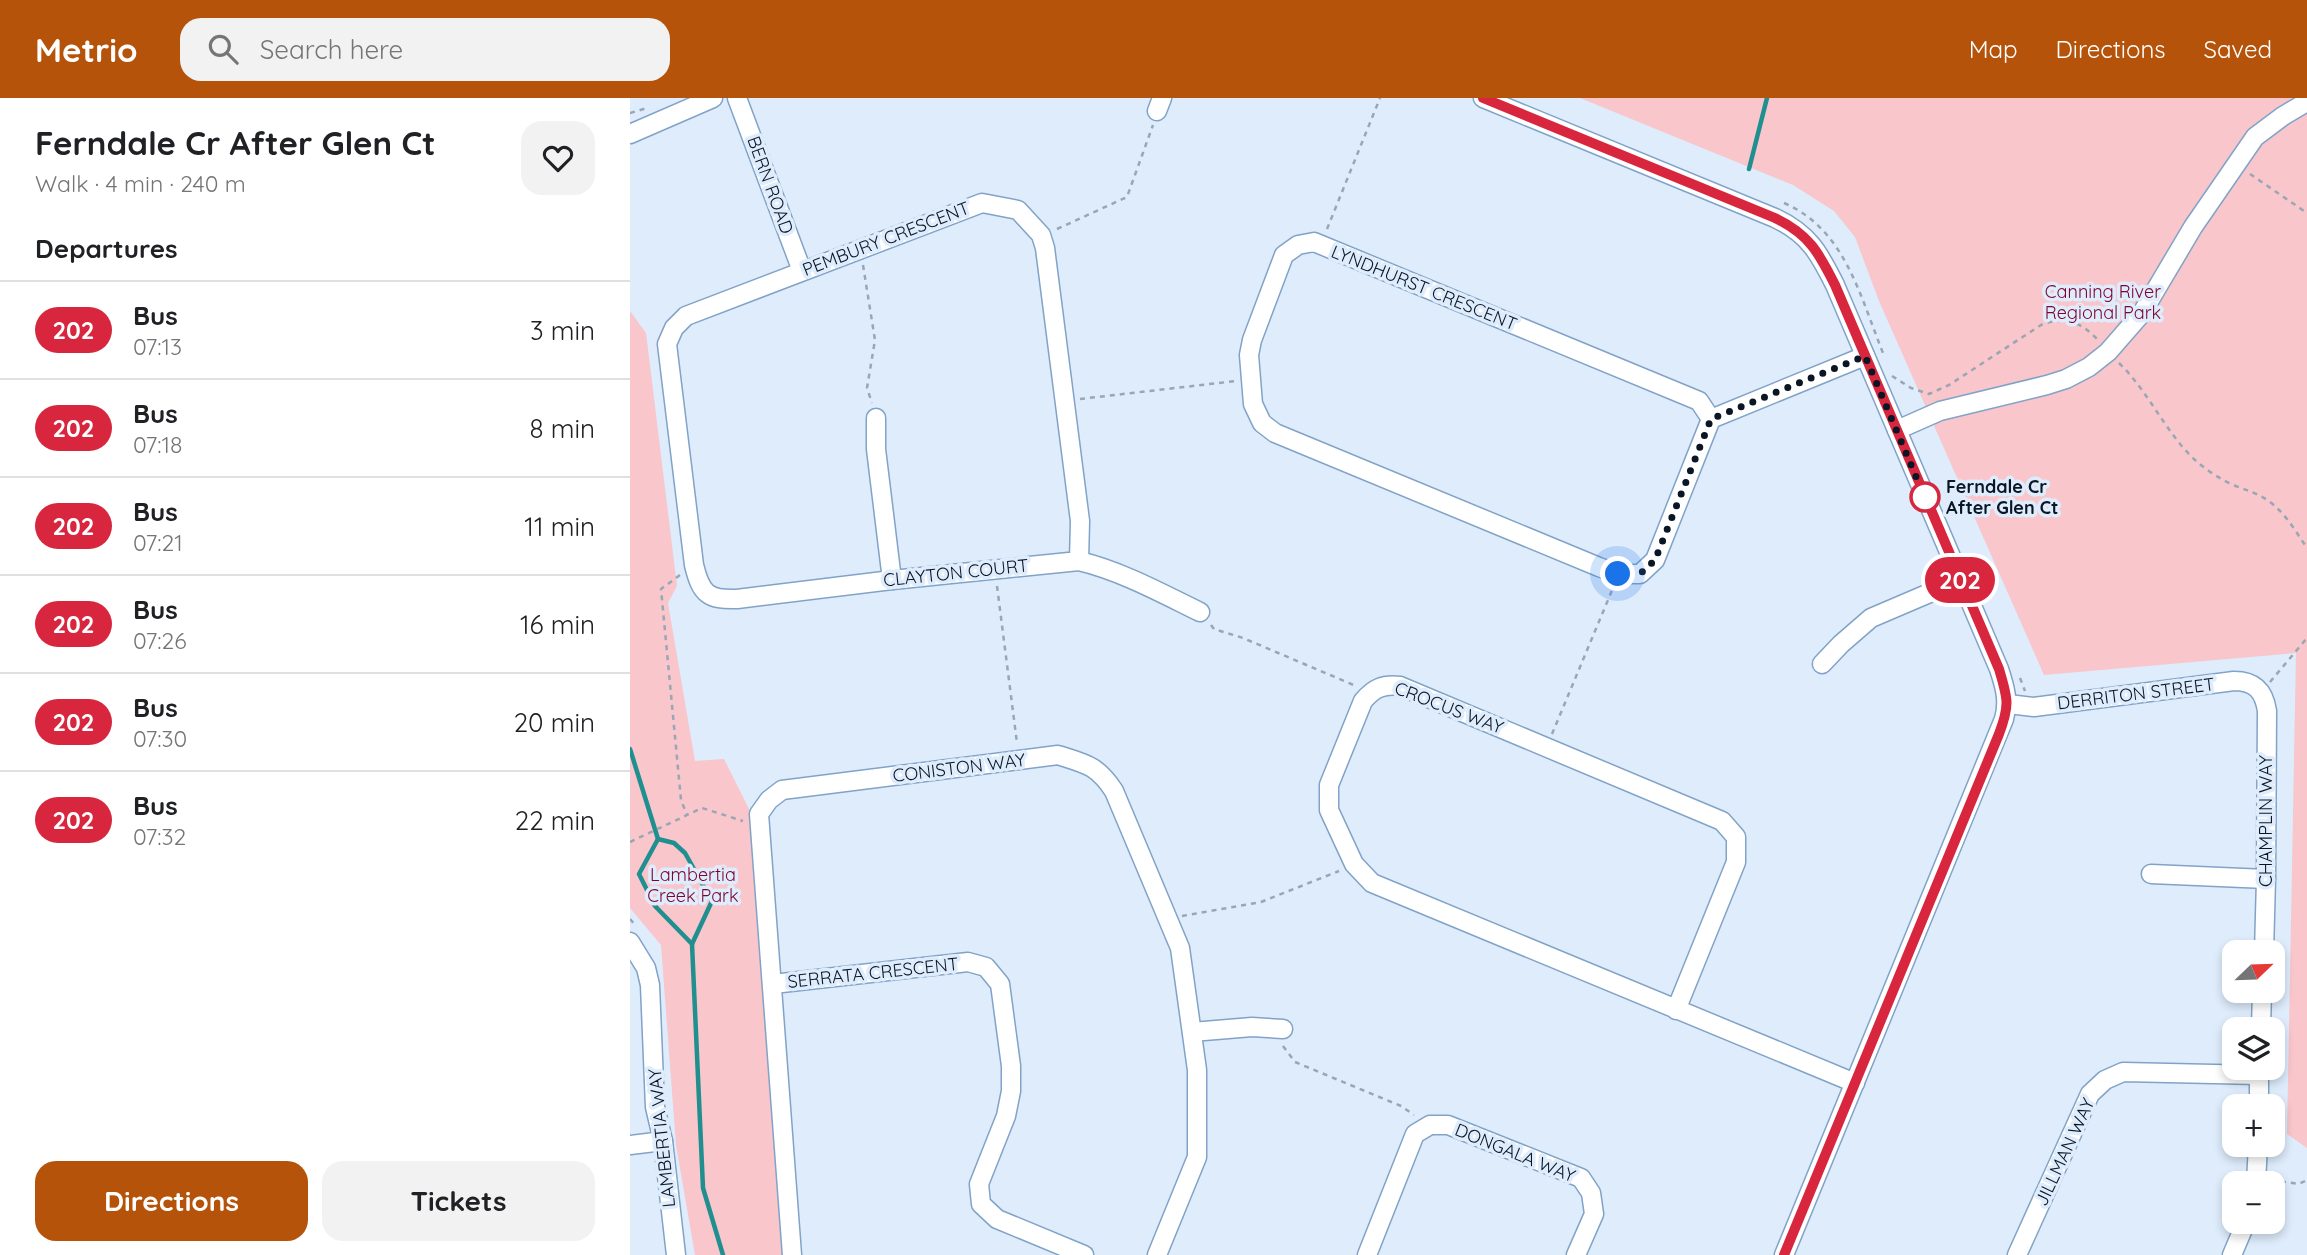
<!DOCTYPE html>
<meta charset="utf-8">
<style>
:root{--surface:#fff;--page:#f2f2f2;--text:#202124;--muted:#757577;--line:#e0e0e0;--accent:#b45309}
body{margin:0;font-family:Quicksand,sans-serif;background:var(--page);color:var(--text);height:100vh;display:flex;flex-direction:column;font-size:26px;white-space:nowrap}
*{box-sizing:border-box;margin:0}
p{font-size:23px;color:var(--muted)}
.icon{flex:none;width:38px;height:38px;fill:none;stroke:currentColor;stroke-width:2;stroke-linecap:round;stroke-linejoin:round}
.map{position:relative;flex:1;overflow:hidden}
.drawer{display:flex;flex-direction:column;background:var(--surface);width:630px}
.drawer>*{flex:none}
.badge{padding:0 14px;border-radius:23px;font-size:24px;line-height:46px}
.needle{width:46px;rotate:67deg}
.fabs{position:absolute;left:1592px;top:842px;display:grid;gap:14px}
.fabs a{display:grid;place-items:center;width:63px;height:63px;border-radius:14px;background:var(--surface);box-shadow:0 4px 10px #0003;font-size:35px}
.you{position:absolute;width:35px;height:35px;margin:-18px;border:5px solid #fff;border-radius:50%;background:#1a73e8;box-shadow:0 0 0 10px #1a73e833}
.map>.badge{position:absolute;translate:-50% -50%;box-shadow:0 0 0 4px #fff}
h2{padding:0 35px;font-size:26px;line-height:63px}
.round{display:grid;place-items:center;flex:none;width:74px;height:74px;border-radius:21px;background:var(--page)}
.headline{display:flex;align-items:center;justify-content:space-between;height:119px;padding:0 35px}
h1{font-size:33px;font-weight:700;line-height:52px}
.action{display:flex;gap:14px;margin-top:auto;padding:14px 35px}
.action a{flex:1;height:80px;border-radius:21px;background:var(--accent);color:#fff;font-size:28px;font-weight:700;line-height:80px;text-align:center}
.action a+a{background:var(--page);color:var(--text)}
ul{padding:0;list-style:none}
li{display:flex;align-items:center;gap:21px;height:98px;padding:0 35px;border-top:2px solid var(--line)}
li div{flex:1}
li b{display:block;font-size:26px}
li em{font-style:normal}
li .badge{min-width:77px;font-weight:700;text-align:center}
header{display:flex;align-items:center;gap:42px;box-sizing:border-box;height:98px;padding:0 35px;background:var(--accent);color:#fff}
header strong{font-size:33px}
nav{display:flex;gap:38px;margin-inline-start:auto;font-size:24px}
.search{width:490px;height:63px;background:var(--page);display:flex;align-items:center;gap:18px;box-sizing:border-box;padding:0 24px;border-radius:21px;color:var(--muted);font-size:26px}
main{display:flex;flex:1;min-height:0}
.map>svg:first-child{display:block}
</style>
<header>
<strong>Metrio</strong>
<div class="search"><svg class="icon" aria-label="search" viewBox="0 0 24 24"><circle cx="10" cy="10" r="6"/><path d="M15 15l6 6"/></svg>Search here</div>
<nav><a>Map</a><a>Directions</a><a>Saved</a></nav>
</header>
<main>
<section class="drawer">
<div class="headline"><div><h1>Ferndale Cr After Glen Ct</h1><p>Walk · 4 min · 240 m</p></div><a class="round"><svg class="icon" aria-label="heart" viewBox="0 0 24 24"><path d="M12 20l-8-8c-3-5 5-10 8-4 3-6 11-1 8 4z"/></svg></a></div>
<h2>Departures</h2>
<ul>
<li><span class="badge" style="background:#d7263d;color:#fff">202</span><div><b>Bus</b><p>07:13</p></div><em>3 min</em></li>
<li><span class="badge" style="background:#d7263d;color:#fff">202</span><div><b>Bus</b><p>07:18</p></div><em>8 min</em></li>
<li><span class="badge" style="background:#d7263d;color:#fff">202</span><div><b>Bus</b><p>07:21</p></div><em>11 min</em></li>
<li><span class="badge" style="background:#d7263d;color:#fff">202</span><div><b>Bus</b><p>07:26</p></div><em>16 min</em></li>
<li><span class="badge" style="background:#d7263d;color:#fff">202</span><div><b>Bus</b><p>07:30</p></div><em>20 min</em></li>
<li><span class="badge" style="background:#d7263d;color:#fff">202</span><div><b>Bus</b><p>07:32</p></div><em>22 min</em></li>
</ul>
<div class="action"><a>Directions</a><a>Tickets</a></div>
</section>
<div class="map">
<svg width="1677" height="1157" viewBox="0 0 1677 1157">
<rect width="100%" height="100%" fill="#deecfc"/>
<g fill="#f8c6cb">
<path d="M950,0h727v1050l-20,-14 9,-481 -252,22 -165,-374 -24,-64 -21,-26 -41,-26z"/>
<path d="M0,213l16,22 31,253 -9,17 27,158 29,-2 27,54 32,442h-88l-19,-110 -15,-200 -31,-37z"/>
</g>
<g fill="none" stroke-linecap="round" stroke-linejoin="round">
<g stroke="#208f8f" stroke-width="4.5">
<path d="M1119,71l18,-71"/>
<path d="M0,651l28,90"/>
<path d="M28,741l-19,35 16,32 37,38 11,244 20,67"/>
<path d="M28,741l16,4 11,10 27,48 -20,43"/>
</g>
<defs>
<g id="minor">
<path d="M107,0l65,173"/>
<path d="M853,0l292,120c34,16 44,35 60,67l164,384c6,18 10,32 5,50l-220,536"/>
<path d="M527,13l5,-13"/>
<path d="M0,36l83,-36"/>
<path d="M246,320v31l16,131"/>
<path d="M1081,321l-12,-18 -385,-159 -16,3 -14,10 -32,85 -3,15 4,49 9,19 13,10 324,134 19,7h22l15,-14 56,-141 154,-63"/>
<path d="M1267,332l43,-19 107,-26 19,-6 23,-12 19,-15 34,-39 51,-86 62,-90 28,-21 22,-13"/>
<path d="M449,463l1,-40 -35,-273 -4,-13 -23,-25 -36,-7 -296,113 -12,12 -7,16 27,221c7,29 14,35 43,34l155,-19 187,-19c42,10 82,32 121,51"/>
<path d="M1192,566l19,-20 30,-26 89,-38"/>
<path d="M1378,606l26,3 200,-26c21,0 30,10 33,30l-1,168 -2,73"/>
<path d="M1521,776l115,5"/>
<path d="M0,844l16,26 4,17 5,122 8,34 13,114"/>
<path d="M143,886l195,-22 18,5 14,17 11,82v25l-5,25 -27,68 2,20 16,15 87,36"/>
<path d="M1046,912l60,-148v-25l-14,-16 -322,-135c-17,-2 -26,2 -37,15l-34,84v25l25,54 18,19 483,200"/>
<path d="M1631,931l1,-39"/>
<path d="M562,934l60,-5 31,2"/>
<path d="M1629,1008v-38"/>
<path d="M0,1047l33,-4"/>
<path d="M1626,1085l2,-39"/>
<path d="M162,1157l-33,-441 10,-14 13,-10 276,-35c28,9 39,10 56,36l66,157 17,122v87l-40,98"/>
<path d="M737,1157l48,-121 15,-9h18l133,53 10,15 3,21 -18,41"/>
<path d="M1387,1157l73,-161 15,-14 18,-8 136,3"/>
<path d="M1602,1157l14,-33"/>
</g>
</defs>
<use href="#minor" stroke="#81a3c7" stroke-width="21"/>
<g stroke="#99a6b5" stroke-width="2.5" stroke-dasharray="5 5" stroke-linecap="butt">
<path d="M0,15l17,-5"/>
<path d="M1620,76l57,39"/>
<path d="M1154,105c61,26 76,93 99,150"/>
<path d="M427,131l70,-32 26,-72"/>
<path d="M697,131l53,-131"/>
<path d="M233,167l12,75 -8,48 5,15"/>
<path d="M1489,265c27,26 43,62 69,90 12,13 27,23 43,31 14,6 27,9 39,18 16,12 26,30 37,46"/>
<path d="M1262,278l19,12 18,6 20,-9 92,-60c24,-9 39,-4 57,15"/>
<path d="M450,301l156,-18"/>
<path d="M50,477l-19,14 20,211 6,15"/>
<path d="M367,488l20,157"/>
<path d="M581,527l3,4 29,9 113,48"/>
<path d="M1390,580l5,13"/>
<path d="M1640,584l37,-44"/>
<path d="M922,636l61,-146"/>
<path d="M0,744l72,-34 41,13"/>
<path d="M552,818l79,-14 78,-31"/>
<path d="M0,821l6,7"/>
<path d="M653,948l12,16 106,44 13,9"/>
<path d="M1641,1082l28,4 8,-4"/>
</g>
<use href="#minor" stroke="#fff" stroke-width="18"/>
</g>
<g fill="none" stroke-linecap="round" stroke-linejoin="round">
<defs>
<path id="line" d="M853,0l292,120c34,16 44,35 60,67l164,384c9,30 11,36 0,65l-215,521"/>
</defs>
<use href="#line" stroke="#fff" stroke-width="16"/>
<use href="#line" stroke="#d7263d" stroke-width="10"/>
<path stroke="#0a1624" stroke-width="7" stroke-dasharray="0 12.6" d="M988,476h22l15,-14 56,-141 154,-63 63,149 -3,-8"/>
</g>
<circle fill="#fff" stroke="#d7263d" stroke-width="3.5" cx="1295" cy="399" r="14"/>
<g text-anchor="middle" stroke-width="7" stroke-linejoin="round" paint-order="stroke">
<g font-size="18" fill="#0a1624" stroke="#deecfc">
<text transform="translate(140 87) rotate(70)" y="6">BERN ROAD</text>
<text transform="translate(256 141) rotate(-21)" y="6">PEMBURY CRESCENT</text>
<text transform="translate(794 190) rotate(22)" y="6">LYNDHURST CRESCENT</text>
<text transform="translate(326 475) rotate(-6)" y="6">CLAYTON COURT</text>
<text transform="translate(1506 596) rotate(-7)" y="6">DERRITON STREET</text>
<text transform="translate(819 610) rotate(21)" y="6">CROCUS WAY</text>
<text transform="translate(329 670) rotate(-7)" y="6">CONISTON WAY</text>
<text transform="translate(1636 723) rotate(-90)" y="6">CHAMPLIN WAY</text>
<text transform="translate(243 875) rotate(-6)" y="6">SERRATA CRESCENT</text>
<text transform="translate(32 1040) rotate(-96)" y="6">LAMBERTIA WAY</text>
<text transform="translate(1435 1054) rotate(-65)" y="6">JILLMAN WAY</text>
<text transform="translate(885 1055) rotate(22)" y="6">DONGALA WAY</text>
</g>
<g font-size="18" fill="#7e032f" stroke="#deecfc">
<text x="1473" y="200">Canning River<tspan x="1473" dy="21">Regional Park</tspan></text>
<text x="63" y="783">Lambertia<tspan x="63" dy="21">Creek Park</tspan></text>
</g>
<g font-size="18" font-weight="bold" fill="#0a1624" stroke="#deecfc" text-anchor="start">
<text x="1316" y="395">Ferndale Cr<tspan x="1316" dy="21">After Glen Ct</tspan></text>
</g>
</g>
</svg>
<div class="fabs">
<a><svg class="needle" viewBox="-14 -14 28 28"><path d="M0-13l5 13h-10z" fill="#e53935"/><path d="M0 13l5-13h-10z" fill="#757577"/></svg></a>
<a><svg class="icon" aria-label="layers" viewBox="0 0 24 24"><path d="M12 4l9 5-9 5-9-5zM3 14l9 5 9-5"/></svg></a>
<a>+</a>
<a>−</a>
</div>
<div class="you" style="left:988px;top:476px"></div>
<b class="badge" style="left:1330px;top:482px;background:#d7263d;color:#fff">202</b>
</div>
</main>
